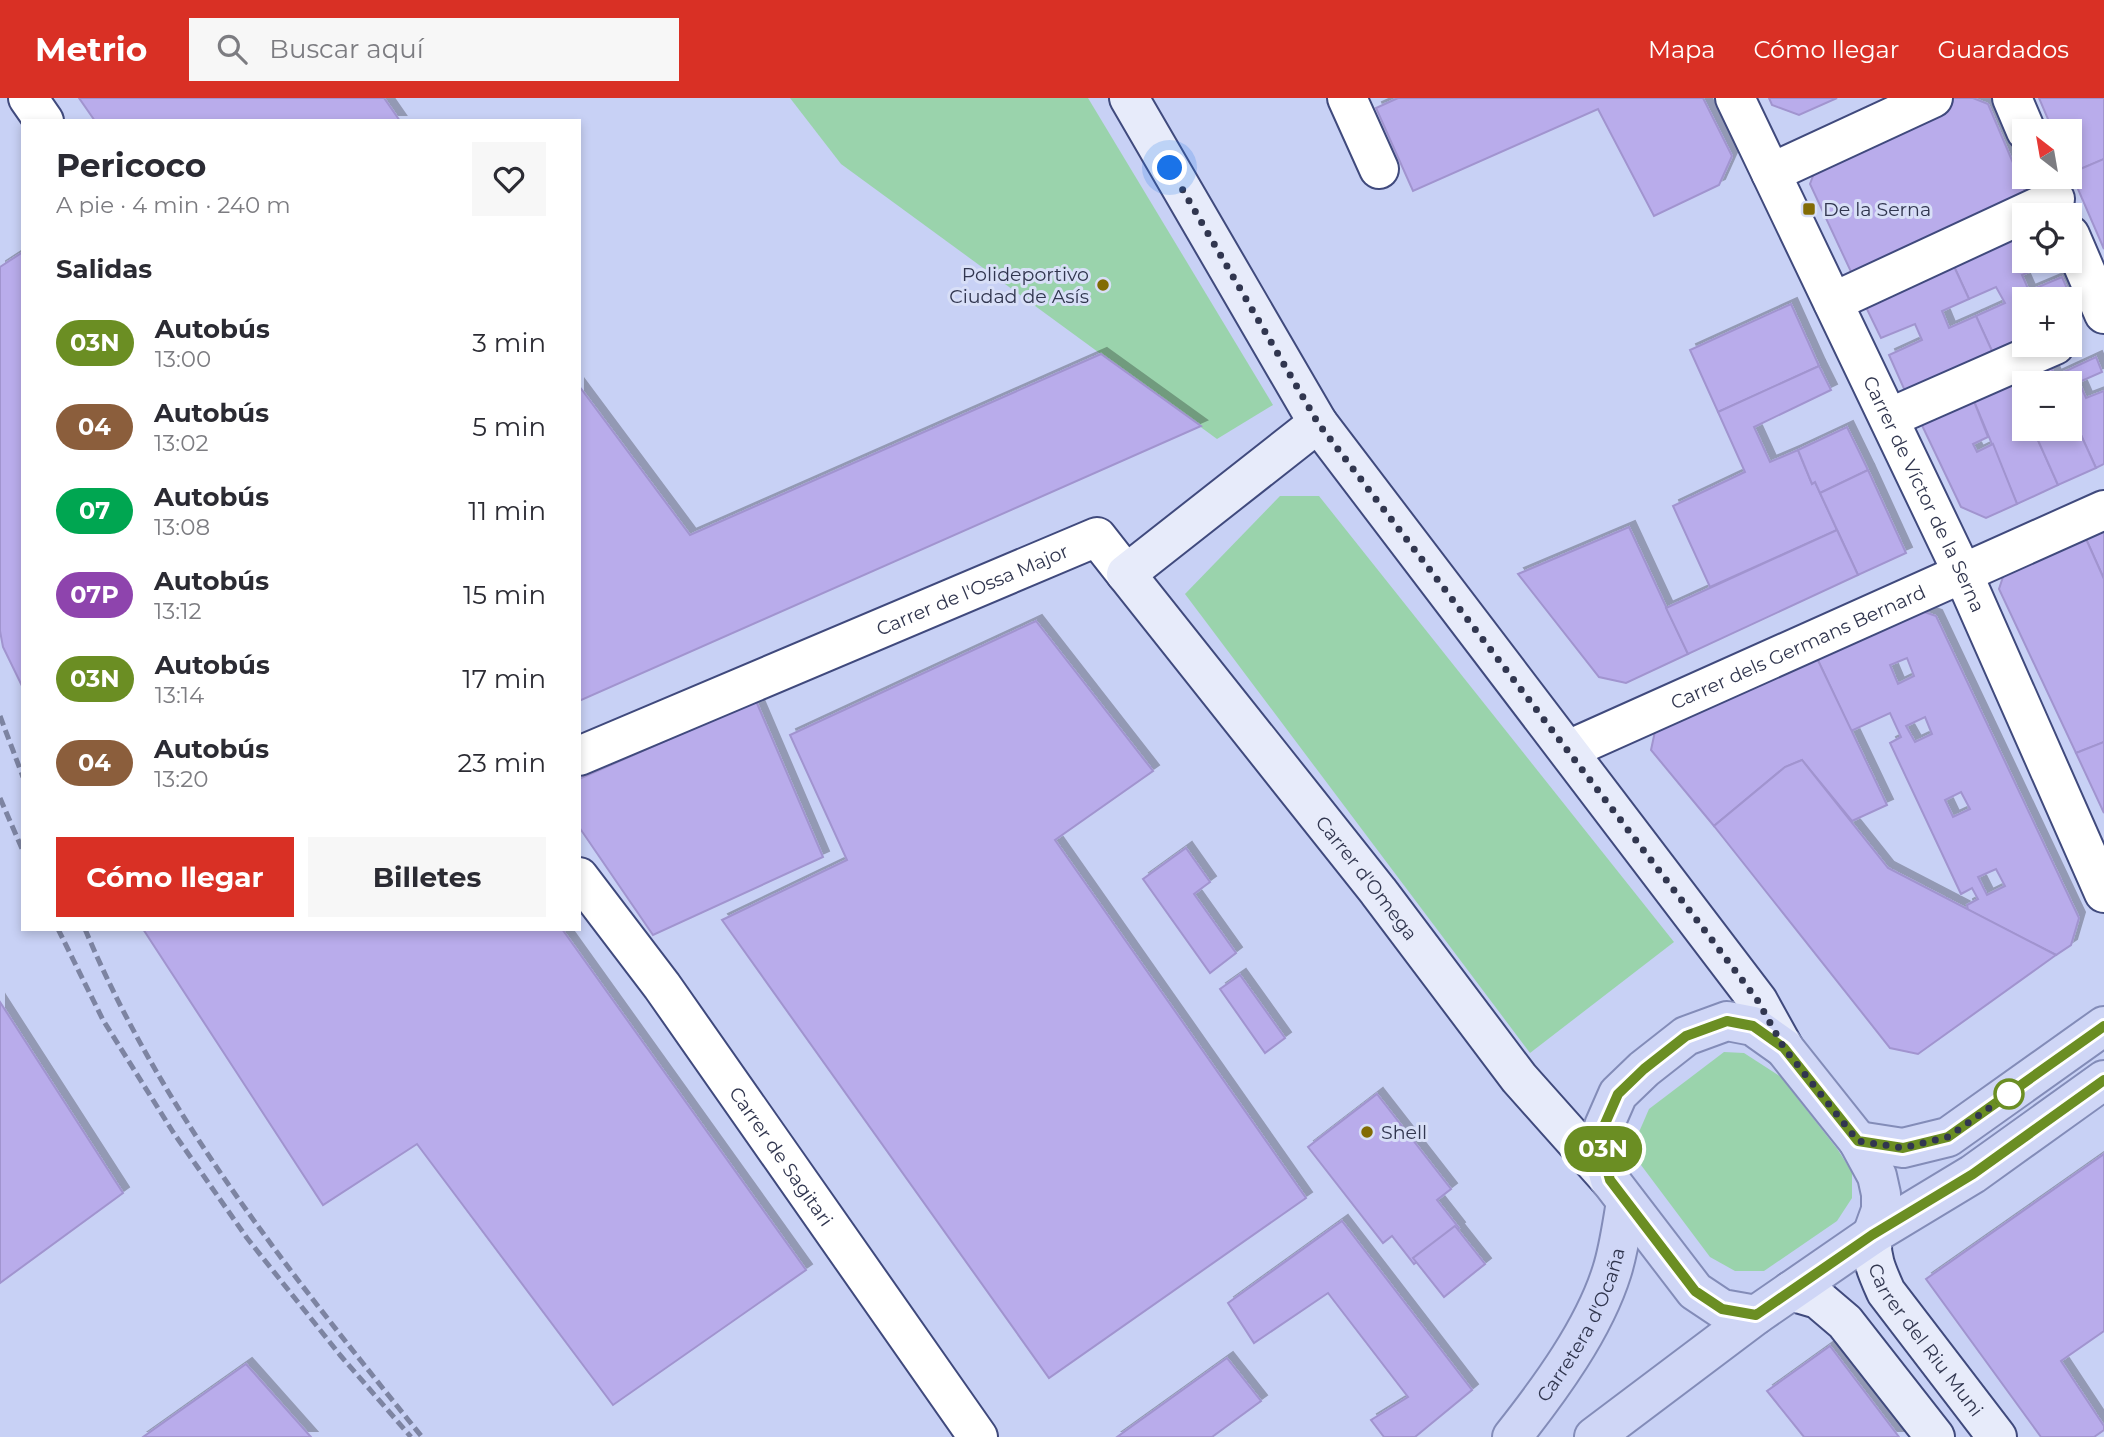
<!DOCTYPE html>
<html lang="es">
<meta charset="utf-8">
<style>
:root{--surface:#fff;--page:#f7f7f7;--text:#2b2b33;--muted:#7c7c81;--accent:#d93025}
body{margin:0;font-family:Montserrat,sans-serif;background:var(--page);color:var(--text);height:100vh;display:flex;flex-direction:column;font-size:26px;white-space:nowrap}
*{box-sizing:border-box;margin:0}
p{font-size:23px;color:var(--muted)}
.icon{flex:none;width:38px;height:38px;fill:none;stroke:currentColor;stroke-width:2;stroke-linecap:round;stroke-linejoin:round}
.map{position:relative;flex:1;overflow:hidden}
.panel{position:absolute;left:21px;top:21px;width:560px;height:812px;display:flex;flex-direction:column;background:var(--surface);border-radius:0px;box-shadow:0 4px 10px #0003}
.panel>*{flex:none}
.badge{padding:0 14px;border-radius:23px;font-size:24px;line-height:46px}
.needle{width:46px;rotate:329deg}
.controls{position:absolute;left:2012px;top:21px;display:grid;gap:14px}
.controls a{display:grid;place-items:center;width:70px;height:70px;border-radius:0px;background:var(--surface);box-shadow:0 4px 10px #0003;font-size:35px}
.you{position:absolute;width:35px;height:35px;margin:-18px;border:5px solid #fff;border-radius:50%;background:#1a73e8;box-shadow:0 0 0 10px #1a73e833}
.map>.badge{position:absolute;translate:-50% -50%;box-shadow:0 0 0 4px #fff}
h2{padding:0 35px;font-size:26px;line-height:63px}
.round{display:grid;place-items:center;flex:none;width:74px;height:74px;border-radius:0px;background:var(--page)}
.overview{display:flex;align-items:center;justify-content:space-between;height:119px;padding:0 35px}
h1{font-size:33px;font-weight:700;line-height:52px}
.primary-button{display:flex;gap:14px;margin-top:auto;padding:14px 35px}
.primary-button a{flex:1;height:80px;border-radius:0px;background:var(--accent);color:#fff;font-size:28px;font-weight:700;line-height:80px;text-align:center}
.primary-button a+a{background:var(--page);color:var(--text)}
ul{padding:0;list-style:none}
li{display:flex;align-items:center;gap:21px;height:84px;padding:0 35px}
li div{flex:1}
li b{display:block;font-size:26px}
li em{font-style:normal}
li .badge{min-width:77px;font-weight:700;text-align:center}
header{display:flex;align-items:center;gap:42px;box-sizing:border-box;height:98px;padding:0 35px;background:var(--accent);color:#fff}
header strong{font-size:33px}
nav{display:flex;gap:38px;margin-inline-start:auto;font-size:24px}
.search{width:490px;height:63px;background:var(--page);display:flex;align-items:center;gap:18px;box-sizing:border-box;padding:0 24px;border-radius:0px;color:var(--muted);font-size:26px}
.map>svg:first-child{display:block}
</style>
<header>
<strong>Metrio</strong>
<div class="search"><svg class="icon" aria-label="search" viewBox="0 0 24 24"><circle cx="10" cy="10" r="6"/><path d="M15 15l6 6"/></svg>Buscar aquí</div>
<nav><a>Mapa</a><a>Cómo llegar</a><a>Guardados</a></nav>
</header>
<div class="map">
<svg width="2104" height="1339" viewBox="0 0 2104 1339">
<defs>
<filter id="shadow"><feDropShadow dx="6" dy="-6" stdDeviation="0" flood-color="#0004"/></filter>
</defs>
<rect width="100%" height="100%" fill="#c8d1f5"/>
<g fill="#9ad3ac">
<path d="M790,0h298l185,307 -56,34 -376,-275z"/>
<path d="M1280,398h39l355,446 -144,111 -345,-459z"/>
<path d="M1724,954l20,1 37,24 57,73 14,22v26l-15,23 -73,50h-29l-25,-14 -69,-92 -5,-26 13,-30z"/>
</g>
<g fill="#b9aceb" stroke="#a194cf" stroke-width="2" fill-rule="evenodd" filter="url(#shadow)">
<path d="M79,0h305l16,23h-305z"/>
<path d="M1398,0h305l29,58 -13,29 -65,31 -56,-107 -185,82 -37,-83z"/>
<path d="M1769,0h68l-38,17 -27,-10z"/>
<path d="M1954,0h19l15,6 40,94 -175,78 -43,-92 9,-24z"/>
<path d="M2039,0h65v61l-33,14 -1,-42h-17z"/>
<path d="M2104,61v90l-33,-76z"/>
<path d="M2025,132v31h30l-33,14 7,16 33,-14 16,37 -8,3v-18h-45v38l-33,14 -16,-35 29,-13 -9,-16 -27,12 -17,-37z"/>
<path d="M23,154v436l-20,-41 -3,-16v-364z"/>
<path d="M1952,164l17,37 -27,12 7,17 27,-12 16,35 -87,40 -16,-36 33,-15 -7,-16 -34,14 -18,-37z"/>
<path d="M1791,206l28,62 -101,46 -28,-62z"/>
<path d="M1101,256l100,72 -622,275v-315l111,149z"/>
<path d="M2096,259l6,15 -23,10 7,16 18,-7v73l-8,4 -26,-57v-28h-12l-3,-7z"/>
<path d="M2048,262l10,23h-33v27l-15,-33z"/>
<path d="M1819,268l12,24 -77,37 16,35 28,-12 14,34 3,-2 22,48 -127,57 -37,-81 72,-34 -27,-60z"/>
<path d="M2010,279l15,33v19h8l25,56 -41,19 -46,-110z"/>
<path d="M1971,296l17,43 -15,7 4,8 16,-8 24,60 -31,14 -25,-11 -43,-90z"/>
<path d="M2070,313l26,57 -38,17 -25,-56h37z"/>
<path d="M1847,329l21,43 -48,23 -5,-11 -3,2 -14,-34z"/>
<path d="M1868,372l38,83 -48,22 -38,-82z"/>
<path d="M2104,422v59l-22,-49z"/>
<path d="M1629,429l59,127 -62,29 -27,-6 -81,-103z"/>
<path d="M1837,432l21,45 -170,79 -22,-46z"/>
<path d="M2082,432l22,49v163l-28,11 -77,-164 9,-27z"/>
<path d="M1910,509l26,9 143,302 -8,27 -15,10 -88,-45 -1,-5 11,-6 -6,-11 -11,6 -71,-151 11,-6 -11,-24 -39,18 -37,-79zM1907,560l7,18 -16,8 -8,-19zM1925,619l7,17 -17,8 -9,-16zM1961,694l9,17 -17,8 -8,-17zM1996,771l9,17 -18,9 -9,-18z"/>
<path d="M1036,523l117,150 -98,69 251,358 -257,180 -327,-458 125,-60 -57,-125z"/>
<path d="M1814,554l73,153 -35,16 -50,-61 -17,7 -71,59 -63,-76 6,-28z"/>
<path d="M756,603l67,156 -170,78 -74,-108v-48z"/>
<path d="M2104,644v71l-28,-60z"/>
<path d="M1802,662l86,108 168,87 -138,99 -28,-6 -176,-222 71,-59z"/>
<path d="M1186,750l24,34 -16,12 42,59 -26,20 -67,-94z"/>
<path d="M143,831h419l244,341 -193,135 -196,-261 -94,61z"/>
<path d="M1240,877l45,63 -20,15 -45,-64z"/>
<path d="M0,904l123,191 -123,90z"/>
<path d="M1377,996l74,95 -14,11 22,28 -45,36 -22,-28 -9,7 -75,-96z"/>
<path d="M2104,1056v177l-43,30 43,65v4l-10,7h-53l-115,-158z"/>
<path d="M1342,1123l130,169 -57,47h-31l-13,-17 37,-23 -80,-104 -74,50 -26,-40z"/>
<path d="M1455,1128l30,38 -41,33 -31,-39z"/>
<path d="M1830,1248l69,91h-95l-37,-46z"/>
<path d="M1227,1260l34,43 -49,36h-95z"/>
<path d="M246,1266l65,73h-168z"/>
</g>
<g fill="none" stroke-linecap="round" stroke-linejoin="round">
<defs>
<g id="street">
<path d="M28,0l16,23"/>
<path d="M1347,0l32,71"/>
<path id="s1" d="M1735,0l228,476 141,319"/>
<path d="M2012,0l14,33"/>
<path d="M1771,75l162,-75"/>
<path d="M2070,137l34,79"/>
<path d="M1833,204l222,-103"/>
<path d="M1889,320l166,-73"/>
<path id="s2" d="M1568,652l536,-240"/>
<path id="s3" d="M579,658l518,-219 29,37"/>
<path id="s4" d="M579,779l83,109 316,451"/>
</g>
<g id="secondary">
<path d="M1129,0l189,325 440,578 26,47"/>
<path id="s5" d="M1318,325l-192,151 252,317 141,187 91,102"/>
<path id="s6" d="M1872,1137c-2,22 5,37 14,57l111,145"/>
<path d="M1791,1193l27,8 27,23 90,115"/>
</g>
<g id="primary">
<path d="M1858,1043l45,7 45,-11 156,-111"/>
<path d="M1756,1217l-34,-6 -27,-18 -85,-111 -8,-29 2,-25 14,-32 26,-25 42,-33 41,-15 26,5 31,22 74,93 19,35 4,18v16l-9,25"/>
<path id="s7" d="M1512,1339c38,-48 82,-108 100,-166 7,-22 10,-46 14,-69"/>
<path d="M1594,1339l162,-122 116,-80 101,-61 131,-94"/>
</g>
</defs>
<use href="#street" stroke="#404a7d" stroke-width="42"/>
<use href="#secondary" stroke="#404a7d" stroke-width="42"/>
<use href="#primary" stroke="#838cb8" stroke-width="42"/>
<use href="#street" stroke="#fff" stroke-width="38"/>
<use href="#secondary" stroke="#e7ebfa" stroke-width="38"/>
<use href="#primary" stroke="#cfd6f6" stroke-width="38"/>
<g stroke="#7d84a2" stroke-width="5" stroke-dasharray="10 5" stroke-linecap="butt">
<path d="M0,618l23,61"/>
<path d="M0,700l23,53"/>
<path d="M58,831l45,91 70,112 74,106 93,117 71,82"/>
<path d="M85,831c79,189 210,350 337,508"/>
</g>
</g>
<g fill="none" stroke-linecap="round" stroke-linejoin="round">
<defs>
<path id="line" d="M2104,928l-156,111 -45,11 -45,-7 -74,-93 -31,-22 -26,-5 -41,15 -42,33 -26,25 -14,32 -2,25 8,29 85,111 27,18 34,6 116,-80 101,-61 131,-94"/>
</defs>
<use href="#line" stroke="#fff" stroke-width="16"/>
<use href="#line" stroke="#6b8e23" stroke-width="10"/>
<path stroke="#31364f" stroke-width="7" stroke-dasharray="0 12.6" d="M1170,70l148,255 394,517 46,61 26,47 74,93 45,7 45,-11 61,-43"/>
</g>
<g fill="#826b05" stroke="#d8dff7" stroke-width="2.5">
<rect x="1802" y="104" width="14" height="14" rx="3.5"/>
<circle cx="1103" cy="187" r="7"/>
<circle cx="1367" cy="1034" r="7"/>
</g>
<circle fill="#fff" stroke="#6b8e23" stroke-width="3.5" cx="2009" cy="996" r="14"/>
<g text-anchor="middle" stroke-width="6" stroke-linejoin="round" paint-order="stroke">
<g font-size="19" fill="#31364f" stroke="#d8dff7" text-anchor="start">
<text x="1823" y="118">De la Serna</text>
<text x="1089" y="183" text-anchor="end">Polideportivo<tspan x="1089" dy="22">Ciudad de Asís</tspan></text>
<text x="1381" y="1041">Shell</text>
</g>
<g font-size="19" fill="#31364f" stroke="#d8dff7">
<text dy="7" stroke="none"><textPath href="#s1" startOffset="439">Carrer de Víctor de la Serna</textPath></text>
<text dy="7" stroke="none"><textPath href="#s3" startOffset="427">Carrer de l'Ossa Major</textPath></text>
<text dy="7" stroke="none"><textPath href="#s2" startOffset="252">Carrer dels Germans Bernard</textPath></text>
<text dy="7" stroke="none"><textPath href="#s5" startOffset="632">Carrer d'Omega</textPath></text>
<text dy="7" stroke="none"><textPath href="#s4" startOffset="345">Carrer de Sagitari</textPath></text>
<text dy="7" stroke="none"><textPath href="#s7" startOffset="133">Carretera d'Ocaña</textPath></text>
<text dy="7" stroke="none"><textPath href="#s6" startOffset="121">Carrer del Riu Muni</textPath></text>
</g>
</g>
</svg>
<div class="controls">
<a><svg class="needle" viewBox="-14 -14 28 28"><path d="M0-13l5 13h-10z" fill="#e53935"/><path d="M0 13l5-13h-10z" fill="#7c7c81"/></svg></a>
<a><svg class="icon" aria-label="locate" viewBox="0 0 24 24"><circle cx="12" cy="12" r="6"/><path d="M12 2v4M12 18v4M2 12h4M18 12h4"/></svg></a>
<a>+</a>
<a>−</a>
</div>
<div class="you" style="left:1170px;top:70px"></div>
<b class="badge" style="left:1603px;top:1051px;background:#6b8e23;color:#fff">03N</b>
<section class="panel">
<div class="overview"><div><h1>Pericoco</h1><p>A pie · 4 min · 240 m</p></div><a class="round"><svg class="icon" aria-label="heart" viewBox="0 0 24 24"><path d="M12 20l-8-8c-3-5 5-10 8-4 3-6 11-1 8 4z"/></svg></a></div>
<h2>Salidas</h2>
<ul>
<li><span class="badge" style="background:#6b8e23;color:#fff">03N</span><div><b>Autobús</b><p>13:00</p></div><em>3 min</em></li>
<li><span class="badge" style="background:#8b5e3c;color:#fff">04</span><div><b>Autobús</b><p>13:02</p></div><em>5 min</em></li>
<li><span class="badge" style="background:#00a651;color:#fff">07</span><div><b>Autobús</b><p>13:08</p></div><em>11 min</em></li>
<li><span class="badge" style="background:#8e44ad;color:#fff">07P</span><div><b>Autobús</b><p>13:12</p></div><em>15 min</em></li>
<li><span class="badge" style="background:#6b8e23;color:#fff">03N</span><div><b>Autobús</b><p>13:14</p></div><em>17 min</em></li>
<li><span class="badge" style="background:#8b5e3c;color:#fff">04</span><div><b>Autobús</b><p>13:20</p></div><em>23 min</em></li>
</ul>
<div class="primary-button"><a>Cómo llegar</a><a>Billetes</a></div>
</section>
</div>
